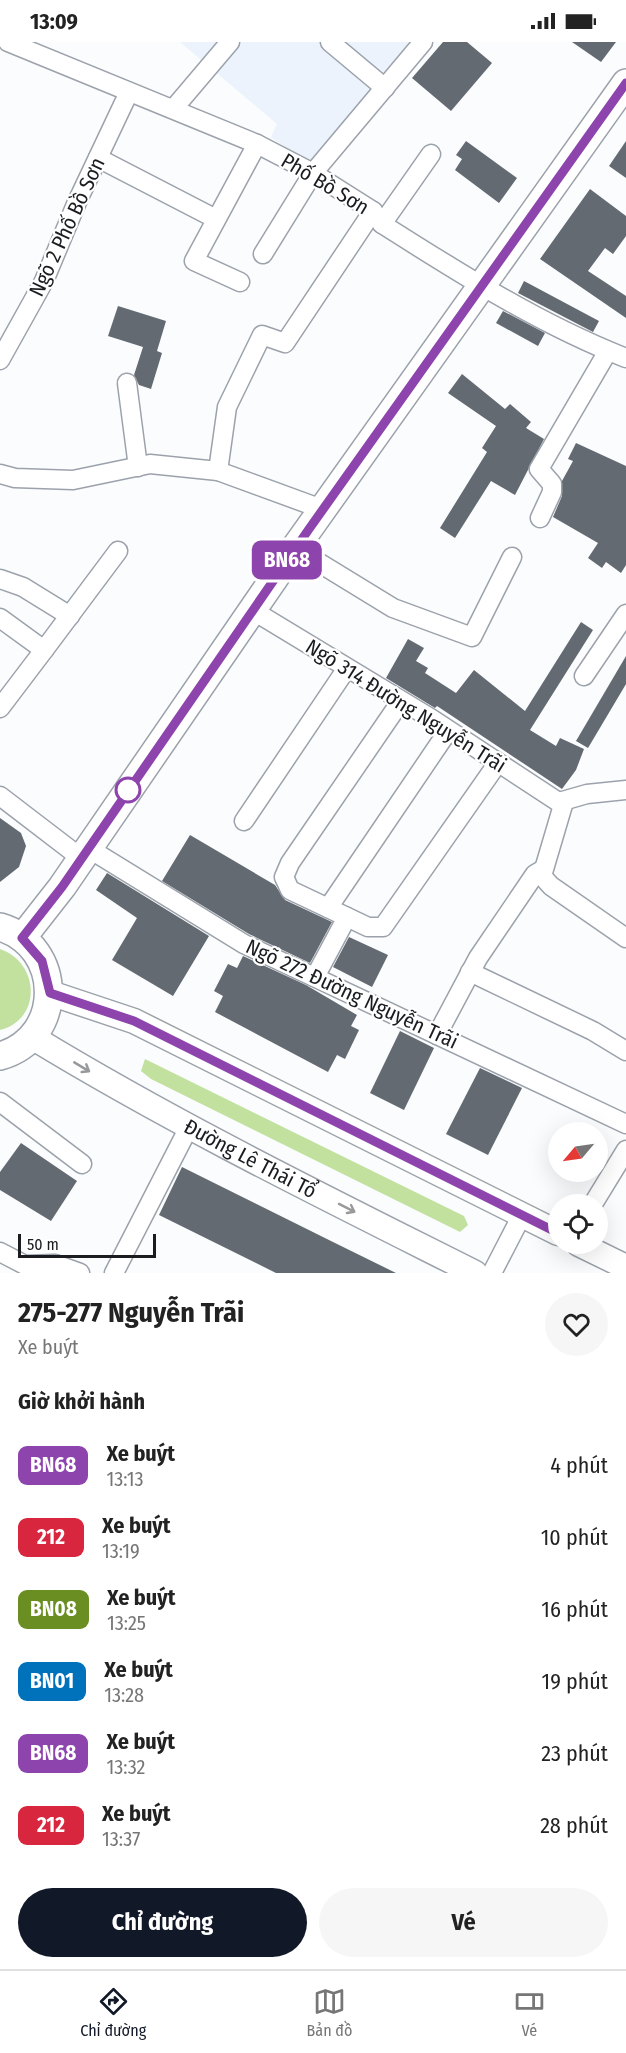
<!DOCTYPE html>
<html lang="vi">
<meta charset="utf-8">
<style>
:root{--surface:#fff;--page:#f6f6f6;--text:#222;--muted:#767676;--line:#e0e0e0;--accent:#111827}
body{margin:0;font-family:"Fira Sans Condensed",sans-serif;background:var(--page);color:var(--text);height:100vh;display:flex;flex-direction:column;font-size:22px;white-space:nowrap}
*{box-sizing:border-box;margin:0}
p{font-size:20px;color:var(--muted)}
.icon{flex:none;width:33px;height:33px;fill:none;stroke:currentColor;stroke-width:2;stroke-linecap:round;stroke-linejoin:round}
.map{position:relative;height:1231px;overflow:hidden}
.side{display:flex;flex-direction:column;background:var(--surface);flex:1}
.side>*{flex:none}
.badge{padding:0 12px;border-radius:9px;font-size:21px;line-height:39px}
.needle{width:39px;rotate:241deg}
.tools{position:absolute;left:548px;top:1080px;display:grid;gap:12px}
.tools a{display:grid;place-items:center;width:60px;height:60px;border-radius:50%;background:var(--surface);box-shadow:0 6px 24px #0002;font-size:30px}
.scale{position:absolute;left:18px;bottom:15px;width:138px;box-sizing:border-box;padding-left:6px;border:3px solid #1a1c20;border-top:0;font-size:16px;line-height:21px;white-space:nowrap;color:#1a1c20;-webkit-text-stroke:4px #fff;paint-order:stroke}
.map>.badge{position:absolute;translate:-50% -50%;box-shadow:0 0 0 3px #fff}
h2{padding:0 18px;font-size:22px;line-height:54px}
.round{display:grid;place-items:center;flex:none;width:63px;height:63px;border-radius:32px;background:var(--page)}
.overview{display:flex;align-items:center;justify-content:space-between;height:102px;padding:0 18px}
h1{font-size:28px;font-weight:700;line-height:45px}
.button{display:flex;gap:12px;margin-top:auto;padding:12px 18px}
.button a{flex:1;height:69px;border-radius:36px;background:var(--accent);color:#fff;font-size:24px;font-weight:700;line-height:69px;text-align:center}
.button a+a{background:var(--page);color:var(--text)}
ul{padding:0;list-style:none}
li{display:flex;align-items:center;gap:18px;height:72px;padding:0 18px}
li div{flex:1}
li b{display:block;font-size:22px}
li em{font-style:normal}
li .badge{min-width:66px;font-weight:700;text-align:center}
.status{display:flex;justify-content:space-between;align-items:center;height:42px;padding:0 30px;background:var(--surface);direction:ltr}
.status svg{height:16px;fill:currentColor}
.tab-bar{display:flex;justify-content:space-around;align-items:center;height:84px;border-top:2px solid var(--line);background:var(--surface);font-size:16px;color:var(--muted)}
.tab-bar a{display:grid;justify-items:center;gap:3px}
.tab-bar .on{color:var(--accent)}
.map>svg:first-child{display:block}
</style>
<div class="status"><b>13:09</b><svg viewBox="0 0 49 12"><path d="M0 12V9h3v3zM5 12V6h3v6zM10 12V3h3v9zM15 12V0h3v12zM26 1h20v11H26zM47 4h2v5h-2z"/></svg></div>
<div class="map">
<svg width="626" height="1231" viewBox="0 0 626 1231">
<rect width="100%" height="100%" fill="#fafcfe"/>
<path fill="#ecf3fc" d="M180,0h234l-104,123 -39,-28 6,-13z"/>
<g fill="#c2e19f">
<path d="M0,907c39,13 43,70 0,81z"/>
<path d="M145,1017l319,157 4,9 -8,7 -309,-153 -10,-8z"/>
</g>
<g fill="#646a72">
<path d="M443,0h24l25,21 -41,48 -39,-33z"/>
<path d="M572,0h44l-15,20z"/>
<path d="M466,99l51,37 -18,25 -44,-33 7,-11 -6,-4z"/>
<path d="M626,99v37l-17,-12z"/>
<path d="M590,147l36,27v20l-13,18 -8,-6 -17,23 38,25v22l-86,-59z"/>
<path d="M524,239l75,40 -6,11 -75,-39z"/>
<path d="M118,264l48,15 -9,30 5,2 -11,36 -12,-4 -5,-10 9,-28 -35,-11z"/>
<path d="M503,269l42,22 -7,13 -42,-23z"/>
<path d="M462,332l43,35 5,-5 21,18 -5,6 18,11 -29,56 -24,-14 -36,57 -15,-10 47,-76 -5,-4 14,-22 -48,-33z"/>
<path d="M576,401l50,23v99l-5,8 -15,-11 -4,6 -14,-10 10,-15 -45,-26 9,-21v-15l11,-20 -5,-2z"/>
<path d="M581,580l12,8 -63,100 26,16 4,-8 24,11 -8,21 -14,19 -125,-83 -2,2 -49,-30 22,-39 16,9 -8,13 12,7 -3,5 31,20 18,-23 51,41z"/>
<path d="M626,614v28l-38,64 -12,-7z"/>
<path d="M0,776l21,15 5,13 -7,21 -19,15z"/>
<path d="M190,793l85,50 10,15 47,22 -22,41 -61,-29 -87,-53z"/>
<path d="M107,831l102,63 -36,60 -61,-36 25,-42 -41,-28z"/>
<path d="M349,895l39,18 -16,32 -39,-20z"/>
<path d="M243,914l63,29 51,30 -6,11 8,4 -14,29 -8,-4 -9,17 -113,-60 8,-16 -9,-5 14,-27 9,4z"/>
<path d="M400,989l34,17 -30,62 -34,-17z"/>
<path d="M480,1026l42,20 -34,67 -42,-21z"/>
<path d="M21,1101l56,38 -26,40 -51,-31v-18z"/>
<path d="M182,1125l151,75 63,31h-120l-117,-58z"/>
</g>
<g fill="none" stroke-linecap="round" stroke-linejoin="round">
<defs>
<g id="minor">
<path d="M8,0l249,102 56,29 60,38 9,13c79,50 157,100 244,134"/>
<path d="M330,0l55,46"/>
<path d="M174,66l56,-66"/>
<path d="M98,116l118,61"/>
<path d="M382,182l49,-70"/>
<path d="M263,212l50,-81 110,-131"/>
<path d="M240,240l-46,-21 63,-117"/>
<path d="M0,318l44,-79 33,-79 52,-110"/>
<path d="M127,341l11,84"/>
<path d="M218,429l9,-64 35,-72 23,8 88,-132"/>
<path d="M0,432l15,4 58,2 77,-16 68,7 104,38"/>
<path d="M540,476l12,-26v-8l-13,-15 69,-118"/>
<path d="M295,506l98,60 79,29 40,-80"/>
<path d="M0,537l23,8 47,29"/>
<path d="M252,568l180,109 131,86 -21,71 9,10 75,52"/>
<path d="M0,576l44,32 74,-99"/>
<path d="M584,634l42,-62"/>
<path d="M401,659l-111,162 -6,14 6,13 78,37h15l114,-163"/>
<path d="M0,666l44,-58"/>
<path d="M0,754l81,62"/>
<path d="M559,760l28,-8 39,-4"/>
<path d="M244,779l103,-153"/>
<path d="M88,806l156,96 382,180"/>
<path d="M328,866l120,-177"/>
<path d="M470,930l123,59 33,20"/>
<path d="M315,935l32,-60"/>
<path d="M437,993l41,-77 57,-84 7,-4"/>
<path d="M0,1060l82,62"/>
<path d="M593,1162l33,-54"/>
<path d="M0,1210l25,13 30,-1 25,9"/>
<path d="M114,1231l75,-146"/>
<path d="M492,1231l30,-58"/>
</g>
<g id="major">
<path d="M50,951l84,28 424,212"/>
<path id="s1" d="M32,995c143,87 294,161 443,236"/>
<path d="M579,1202l47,23"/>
</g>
<g id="highway">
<path d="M0,885c64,19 65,111 0,129"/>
<path d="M22,896l40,-51 233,-339 331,-465"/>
</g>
</defs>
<use href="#minor" stroke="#9ca2ab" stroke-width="21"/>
<use href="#major" stroke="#9ca2ab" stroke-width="27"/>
<use href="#highway" stroke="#9ca2ab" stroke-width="30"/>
<use href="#minor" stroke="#fff" stroke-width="18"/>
<use href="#major" stroke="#fff" stroke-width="24"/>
<use href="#highway" stroke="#fff" stroke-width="27"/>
</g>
<defs><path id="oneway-shaft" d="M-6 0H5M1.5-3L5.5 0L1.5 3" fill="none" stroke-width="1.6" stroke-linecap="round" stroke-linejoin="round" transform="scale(1.5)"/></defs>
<g stroke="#98999b">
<use href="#oneway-shaft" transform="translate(82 1025) rotate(31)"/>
<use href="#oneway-shaft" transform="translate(347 1166) rotate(27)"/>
</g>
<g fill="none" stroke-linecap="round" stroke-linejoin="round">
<defs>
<path id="line" d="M558,1191l-424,-212 -84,-28 -8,-32 -20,-23 40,-51 247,-358 317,-446"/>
</defs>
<use href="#line" stroke="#fff" stroke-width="14"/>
<use href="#line" stroke="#8e44ad" stroke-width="9"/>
</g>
<circle fill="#fff" stroke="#8e44ad" stroke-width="3" cx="128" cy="748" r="12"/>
<g text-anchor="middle" stroke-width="4.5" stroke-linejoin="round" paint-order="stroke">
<g font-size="21" fill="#1a1c20" stroke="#fff">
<text transform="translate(325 142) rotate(31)" y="7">Phố Bồ Sơn</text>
<text transform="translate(67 185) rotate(-65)" y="7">Ngõ 2 Phố Bồ Sơn</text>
<text transform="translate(406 664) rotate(32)" y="7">Ngõ 314 Đường Nguyễn Trãi</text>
<text transform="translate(352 952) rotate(25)" y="7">Ngõ 272 Đường Nguyễn Trãi</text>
<text dy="7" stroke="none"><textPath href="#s1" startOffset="250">Đường Lê Thái Tổ</textPath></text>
</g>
</g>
</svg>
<div class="tools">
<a><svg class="needle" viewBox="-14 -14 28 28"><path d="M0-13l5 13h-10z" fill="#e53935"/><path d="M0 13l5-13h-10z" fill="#767676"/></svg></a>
<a><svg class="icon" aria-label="locate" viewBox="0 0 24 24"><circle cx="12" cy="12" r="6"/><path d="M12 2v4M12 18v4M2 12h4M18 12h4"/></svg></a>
</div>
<div class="scale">50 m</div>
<b class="badge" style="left:287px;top:518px;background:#8e44ad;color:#fff">BN68</b>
</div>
<section class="side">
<div class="overview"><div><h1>275-277 Nguyễn Trãi</h1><p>Xe buýt</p></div><a class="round"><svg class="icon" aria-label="heart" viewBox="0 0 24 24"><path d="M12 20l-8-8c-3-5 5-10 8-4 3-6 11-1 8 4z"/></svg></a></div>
<h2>Giờ khởi hành</h2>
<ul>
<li><span class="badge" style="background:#8e44ad;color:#fff">BN68</span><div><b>Xe buýt</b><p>13:13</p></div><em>4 phút</em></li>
<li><span class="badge" style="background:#d7263d;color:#fff">212</span><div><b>Xe buýt</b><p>13:19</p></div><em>10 phút</em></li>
<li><span class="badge" style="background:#6b8e23;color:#fff">BN08</span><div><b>Xe buýt</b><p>13:25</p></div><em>16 phút</em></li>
<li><span class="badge" style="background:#0072bc;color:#fff">BN01</span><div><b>Xe buýt</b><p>13:28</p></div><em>19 phút</em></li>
<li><span class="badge" style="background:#8e44ad;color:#fff">BN68</span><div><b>Xe buýt</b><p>13:32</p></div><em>23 phút</em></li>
<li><span class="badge" style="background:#d7263d;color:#fff">212</span><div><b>Xe buýt</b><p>13:37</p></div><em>28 phút</em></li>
</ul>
<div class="button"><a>Chỉ đường</a><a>Vé</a></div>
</section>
<nav class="tab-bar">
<a class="on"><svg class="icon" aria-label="directions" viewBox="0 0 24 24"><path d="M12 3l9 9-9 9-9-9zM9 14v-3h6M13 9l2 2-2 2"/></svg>Chỉ đường</a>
<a><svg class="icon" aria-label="map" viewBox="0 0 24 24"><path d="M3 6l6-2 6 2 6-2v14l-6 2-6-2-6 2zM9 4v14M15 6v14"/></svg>Bản đồ</a>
<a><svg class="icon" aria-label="tickets" viewBox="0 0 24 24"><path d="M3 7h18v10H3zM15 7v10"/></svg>Vé</a>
</nav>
